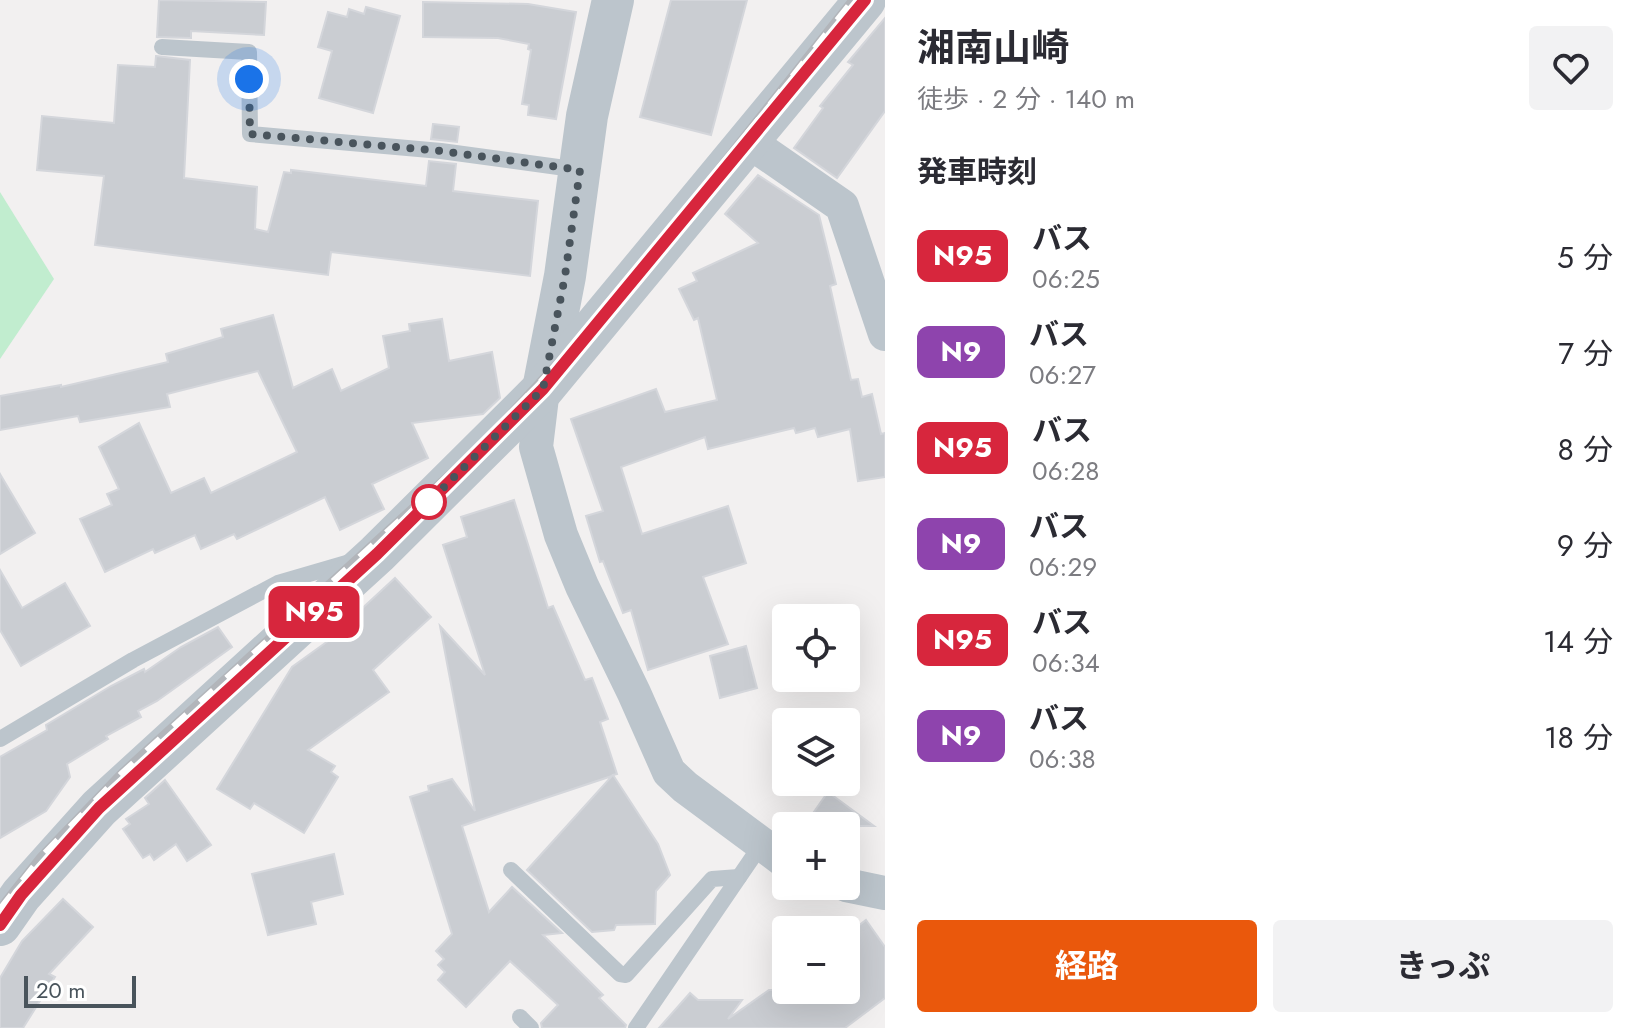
<!DOCTYPE html>
<html lang="ja">
<meta charset="utf-8">
<style>
:root{--surface:#fff;--page:#f2f2f3;--text:#2b2b33;--muted:#7c7c81;--accent:#ea580c}
body{margin:0;font-family:Jost,"Noto Sans JP",sans-serif;background:var(--page);color:var(--text);height:100vh;display:flex;flex-direction:column;font-size:30px;white-space:nowrap}
*{box-sizing:border-box;margin:0}
p{font-size:26px;color:var(--muted)}
.icon{flex:none;width:44px;height:44px;fill:none;stroke:currentColor;stroke-width:2;stroke-linecap:round;stroke-linejoin:round}
.map{position:relative;flex:1;overflow:hidden}
.panel{display:flex;flex-direction:column;background:var(--surface);width:760px}
.panel>*{flex:none}
.badge{padding:0 16px;border-radius:12px;font-size:28px;line-height:52px}
.fabs{position:absolute;left:772px;top:604px;display:grid;gap:16px}
.fabs a{display:grid;place-items:center;width:88px;height:88px;border-radius:8px;background:var(--surface);box-shadow:0 8px 32px #0002;font-size:40px}
.scale{position:absolute;left:24px;bottom:20px;width:112px;box-sizing:border-box;padding-left:8px;border:4px solid #49545c;border-top:0;font-size:22px;line-height:28px;white-space:nowrap;color:#49545c;-webkit-text-stroke:6px #fff;paint-order:stroke}
.you{position:absolute;width:40px;height:40px;margin:-20px;border:6px solid #fff;border-radius:50%;background:#1a73e8;box-shadow:0 0 0 12px #1a73e833}
.map>.badge{position:absolute;translate:-50% -50%;box-shadow:0 0 0 4px #fff}
h2{padding:0 32px;font-size:30px;line-height:72px}
.round{display:grid;place-items:center;flex:none;width:84px;height:84px;border-radius:8px;background:var(--page)}
.head{display:flex;align-items:center;justify-content:space-between;height:136px;padding:0 32px}
h1{font-size:38px;font-weight:700;line-height:60px}
.primary-button{display:flex;gap:16px;margin-top:auto;padding:16px 32px}
.primary-button a{flex:1;height:92px;border-radius:8px;background:var(--accent);color:#fff;font-size:32px;font-weight:700;line-height:92px;text-align:center}
.primary-button a+a{background:var(--page);color:var(--text)}
ul{padding:0;list-style:none}
li{display:flex;align-items:center;gap:24px;height:96px;padding:0 32px}
li div{flex:1}
li b{display:block;font-size:30px}
li em{font-style:normal}
li .badge{min-width:88px;font-weight:700;text-align:center}
main{display:flex;flex:1;min-height:0}
.map>svg:first-child{display:block}
</style>
<main>
<div class="map">
<svg width="885" height="1028" viewBox="0 0 885 1028">
<rect width="100%" height="100%" fill="#f2f0f0"/>
<path fill="#c1edcf" d="M0,192l54,87 -54,80z"/>
<g fill="#cacdd2" stroke="#d4d6db" stroke-width="2">
<path d="M159,0l107,2 -2,33 -73,-4v7l-34,-1z"/>
<path d="M671,0h76l-36,135 -71,-18z"/>
<path d="M423,2l105,2 48,8 -20,107 -28,-4 1,-10 -7,-1 9,-54 -3,-1 1,-5 -31,-6 -75,-1z"/>
<path d="M366,7l34,9 -27,97 -54,-15 13,-47 -14,-4 10,-35 19,5 2,-8 15,5z"/>
<path d="M885,18v93l-48,67 -43,-30 29,-40 -3,-2 33,-41 -5,-3z"/>
<path d="M156,56l34,4 -6,118 73,9 -2,42 13,3 16,-60 7,1v-3l135,16 3,-25 27,3 -3,27 85,10 -8,75 -199,-24 -3,23 -233,-30 9,-69 -67,-6 5,-54 72,7 4,-58 37,2z"/>
<path d="M433,124l26,3 -2,15 -26,-3z"/>
<path d="M758,175l61,40 17,69 -6,2 21,94 7,-1 4,18 10,-3 9,40 4,-1v44l-27,4 -8,-52 -32,8 -3,-9 -19,5 -2,-5 -86,21 -3,-12 -84,30 21,67 86,-28 18,57 -43,14 25,67 -80,26 -17,-60 -8,3 -20,-52 -3,1 -14,-46 17,-5 -32,-92 85,-30 9,23 52,-12 -19,-82 -4,2 -15,-31 18,-8 -4,-8 65,-30 -33,-29z"/>
<path d="M273,315l20,73 39,-19 9,22 48,-23 -6,-32 27,-5 -1,-7 33,-5 7,42 43,-9 8,46 -17,16 -71,9 16,35 -56,26 12,25 -44,21 -15,-33 -88,42 -3,-5 -33,15 -6,-14 -40,18 -2,-4 -48,23 -25,-53 32,-14 -5,-11 12,-5 -20,-42 40,-24 32,70 33,-15 7,15 86,-41 -39,-81 -91,23 3,13 -90,15 -2,-6 -78,14v-34l61,-11v2l107,-25 -2,-8 57,-17 -2,-8z"/>
<path d="M0,474l35,59 -35,21z"/>
<path d="M514,500l34,108 5,-2 32,74 7,-2 16,41 -8,3 17,52 -4,1 45,69 12,31 -14,16 -1,33 -39,1 -2,5 -22,2 -65,-62 85,-94 -150,50 27,86 23,-25 50,46 -19,2 60,60 -4,3 27,27 -1,3h-83l-1,-5 17,-18 -48,-44 -44,46 -28,-27 7,-8 -7,-7 6,-6 -8,-8 16,-17 -42,-137 19,-6 -1,-5 24,-7 23,32 -35,-185 45,49 -42,-130 24,-8 -6,-20z"/>
<path d="M0,570l22,38 43,-25 25,43 -69,40 -21,-36z"/>
<path d="M395,578l36,39 -58,53 16,22 -81,58 27,16 -4,6 7,5 -34,56 -50,-30 -4,6 -33,-20 75,-122 68,-49 -4,-4z"/>
<path d="M218,627l14,20 -75,54 -19,10 3,6 -35,19 2,3 -41,25 3,13 -24,34 -46,27v-81l47,-27 -1,-5 65,-39 33,-17 1,3 36,-25z"/>
<path d="M746,646l11,42 -37,10 -10,-42z"/>
<path d="M165,780l46,65 -24,16 -11,-17 -22,16 -4,-6 -7,4 -20,-29 7,-5 -4,-5 23,-15 -4,-6z"/>
<path d="M828,792l46,34h-70z"/>
<path d="M334,854l9,40 -32,8 5,22 -48,11 -16,-61z"/>
<path d="M63,899l30,28 -44,47 6,3 -32,51h-23v-50l22,-37z"/>
<path d="M866,920l19,27v51l-40,30h-186l31,-35 8,7h44l-14,19 41,-29h77v-55z"/>
</g>
<g fill="none" stroke-linecap="round" stroke-linejoin="round">
<g stroke="#bcc5cc" stroke-width="16">
<path d="M162,47l87,5 1,82 191,17 139,19"/>
<path d="M0,739l133,-79 145,-77 72,-21"/>
<path d="M511,870l109,104 6,1 86,-96 27,-2"/>
<path d="M520,1017l11,11"/>
<path d="M636,1028l125,-183"/>
</g>
<g stroke="#bcc5cc" stroke-width="34">
<path d="M748,141l94,65 43,128"/>
<path d="M543,389l-7,58 25,88 21,51 52,107 35,79 16,15 101,75"/>
<path d="M846,885l39,8"/>
</g>
<g stroke="#bcc5cc" stroke-width="42">
<path d="M544,384l21,-108 22,-160 26,-116"/>
<path d="M0,925l21,-30 78,-87 278,-254 166,-165 322,-389"/>
</g>
<defs>
<path id="rail" d="M0,909l41,-52 80,-83 358,-326 129,-139 245,-309"/>
</defs>
<use href="#rail" stroke="#b2b5ba" stroke-width="9"/>
<use href="#rail" stroke="#fff" stroke-width="6" stroke-dasharray="18" stroke-linecap="butt"/>
</g>
<g fill="none" stroke-linecap="round" stroke-linejoin="round">
<defs>
<path id="line" d="M0,925l21,-30 78,-87 278,-254 166,-165 322,-389"/>
</defs>
<use href="#line" stroke="#fff" stroke-width="18"/>
<use href="#line" stroke="#d7263d" stroke-width="12"/>
<path stroke="#49545c" stroke-width="8" stroke-dasharray="0 14.4" d="M249,79l1,55 191,17 139,19 -15,106 -22,113 -114,113"/>
</g>
<circle fill="#fff" stroke="#d7263d" stroke-width="4" cx="429" cy="502" r="16"/>
</svg>
<div class="fabs">
<a><svg class="icon" aria-label="locate" viewBox="0 0 24 24"><circle cx="12" cy="12" r="6"/><path d="M12 2v4M12 18v4M2 12h4M18 12h4"/></svg></a>
<a><svg class="icon" aria-label="layers" viewBox="0 0 24 24"><path d="M12 4l9 5-9 5-9-5zM3 14l9 5 9-5"/></svg></a>
<a>+</a>
<a>−</a>
</div>
<div class="scale">20 m</div>
<div class="you" style="left:249px;top:79px"></div>
<b class="badge" style="left:314px;top:612px;background:#d7263d;color:#fff">N95</b>
</div>
<section class="panel">
<div class="head"><div><h1>湘南山崎</h1><p>徒歩 · 2 分 · 140 m</p></div><a class="round"><svg class="icon" aria-label="heart" viewBox="0 0 24 24"><path d="M12 20l-8-8c-3-5 5-10 8-4 3-6 11-1 8 4z"/></svg></a></div>
<h2>発車時刻</h2>
<ul>
<li><span class="badge" style="background:#d7263d;color:#fff">N95</span><div><b>バス</b><p>06:25</p></div><em>5 分</em></li>
<li><span class="badge" style="background:#8e44ad;color:#fff">N9</span><div><b>バス</b><p>06:27</p></div><em>7 分</em></li>
<li><span class="badge" style="background:#d7263d;color:#fff">N95</span><div><b>バス</b><p>06:28</p></div><em>8 分</em></li>
<li><span class="badge" style="background:#8e44ad;color:#fff">N9</span><div><b>バス</b><p>06:29</p></div><em>9 分</em></li>
<li><span class="badge" style="background:#d7263d;color:#fff">N95</span><div><b>バス</b><p>06:34</p></div><em>14 分</em></li>
<li><span class="badge" style="background:#8e44ad;color:#fff">N9</span><div><b>バス</b><p>06:38</p></div><em>18 分</em></li>
</ul>
<div class="primary-button"><a>経路</a><a>きっぷ</a></div>
</section>
</main>
